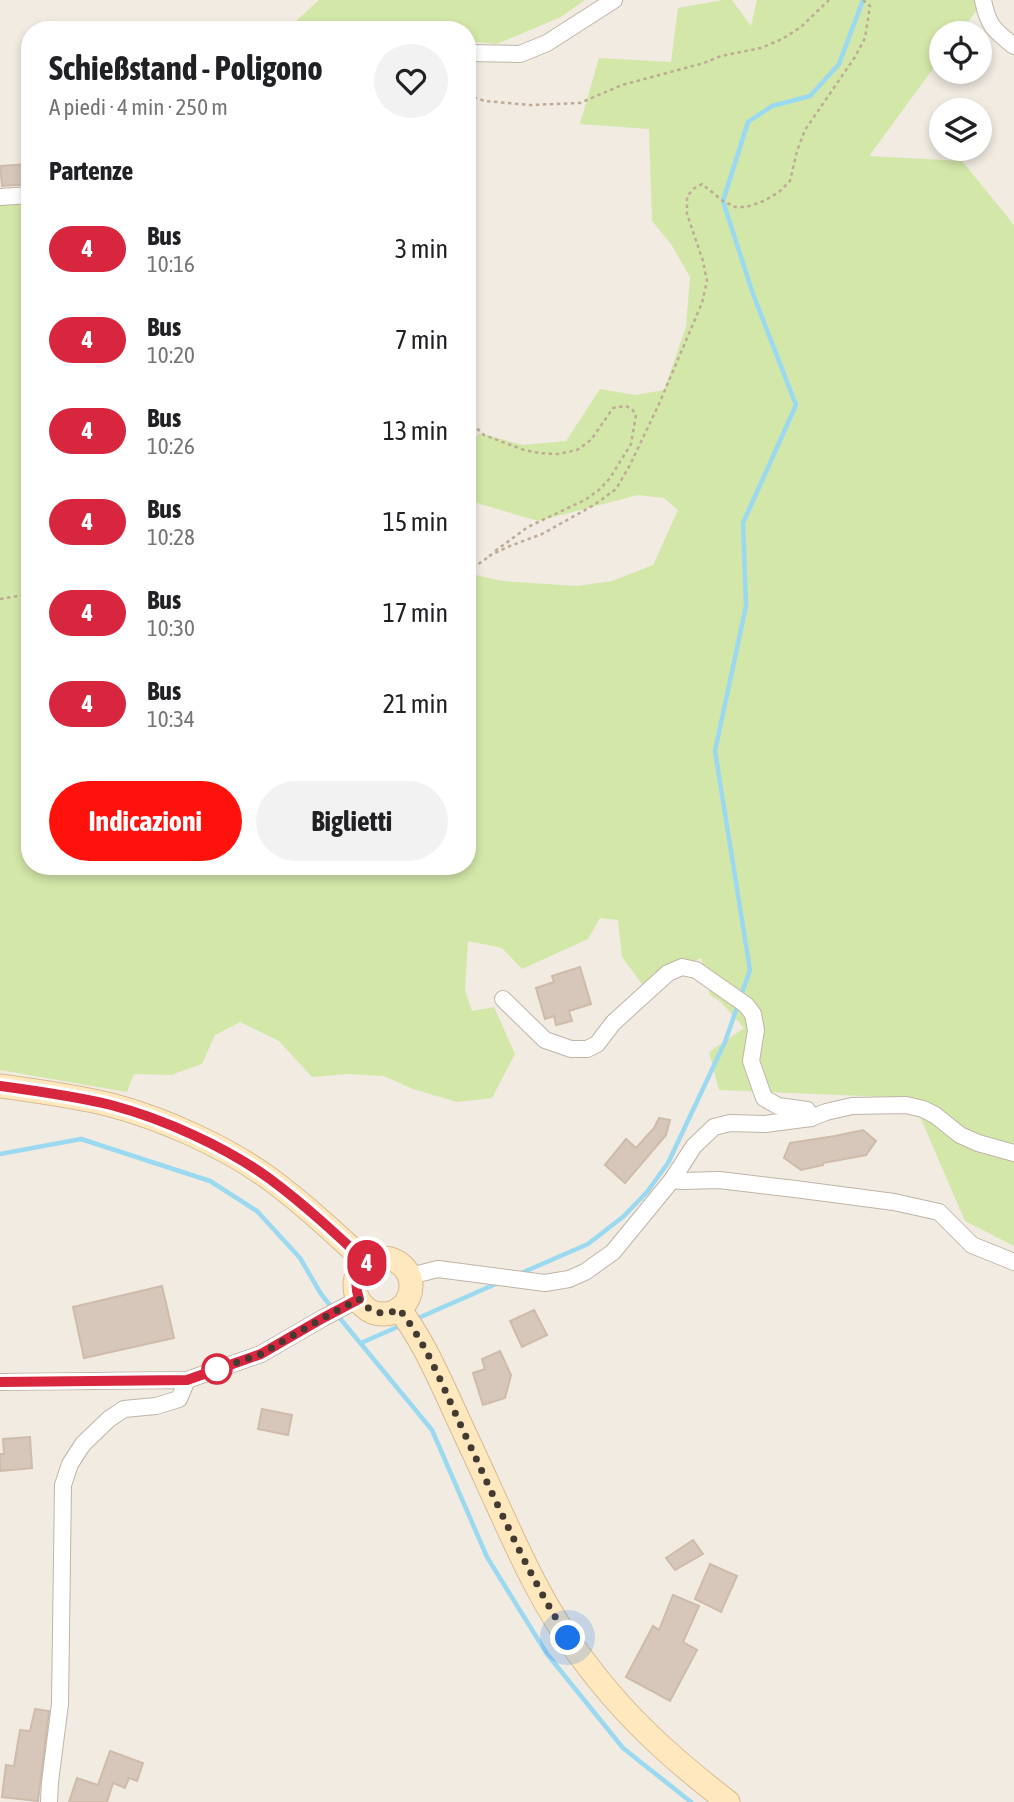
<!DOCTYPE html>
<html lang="it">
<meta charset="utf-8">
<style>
:root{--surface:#fff;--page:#f2f2f2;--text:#202124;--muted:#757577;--accent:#ff110c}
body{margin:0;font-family:"Asap Condensed",sans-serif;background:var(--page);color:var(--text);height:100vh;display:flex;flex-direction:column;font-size:26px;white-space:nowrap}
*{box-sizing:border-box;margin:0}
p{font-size:23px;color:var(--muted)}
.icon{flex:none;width:38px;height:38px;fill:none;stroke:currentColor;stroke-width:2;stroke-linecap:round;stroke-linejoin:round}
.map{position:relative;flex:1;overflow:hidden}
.sheet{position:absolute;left:21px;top:21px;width:455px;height:854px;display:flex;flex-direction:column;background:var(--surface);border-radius:28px;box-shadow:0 4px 10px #0003}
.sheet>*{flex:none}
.badge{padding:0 14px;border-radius:23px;font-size:24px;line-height:46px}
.controls{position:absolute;left:929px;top:21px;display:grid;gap:14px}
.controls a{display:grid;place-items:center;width:63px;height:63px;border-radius:50%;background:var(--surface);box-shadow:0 4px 10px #0003;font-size:35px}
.you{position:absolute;width:35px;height:35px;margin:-18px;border:5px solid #fff;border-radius:50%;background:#1a73e8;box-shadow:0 0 0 10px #1a73e833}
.map>.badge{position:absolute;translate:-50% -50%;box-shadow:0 0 0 4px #fff}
h2{padding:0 28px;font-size:26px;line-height:63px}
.round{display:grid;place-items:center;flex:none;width:74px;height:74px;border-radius:37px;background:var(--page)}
.head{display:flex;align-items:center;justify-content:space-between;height:119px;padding:0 28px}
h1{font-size:33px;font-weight:700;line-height:52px}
.cta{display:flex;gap:14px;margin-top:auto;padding:14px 28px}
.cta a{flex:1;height:80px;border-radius:42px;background:var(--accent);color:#fff;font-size:28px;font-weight:700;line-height:80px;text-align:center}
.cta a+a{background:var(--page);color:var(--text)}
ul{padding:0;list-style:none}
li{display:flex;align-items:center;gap:21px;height:91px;padding:0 28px}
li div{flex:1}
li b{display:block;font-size:26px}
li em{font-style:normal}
li .badge{min-width:77px;font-weight:700;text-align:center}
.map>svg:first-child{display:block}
</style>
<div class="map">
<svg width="1014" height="1802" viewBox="0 0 1014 1802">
<rect width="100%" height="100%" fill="#f1ebe2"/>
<g fill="#d3e7a9">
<path d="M319,0h266l-24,17 -64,27 -30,-3v-11h-181z"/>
<path d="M723,0h9l19,26 6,-26h227l-24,33h-18l-1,25 -72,98 93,5 52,64v1021l-49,-25 -53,-123 -193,-8 -10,-38 35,-24 -23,-26 -11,-7 -9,-37 -59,26 -20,-27 -4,-37 -18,-2 -12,21 -66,30 -20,-21 -34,-7 -3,49 7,21 22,-4 21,47 -23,44 -35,4 -44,-13 -29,-13 -36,-2 -36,3 -33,-36 -39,-19 -25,13 -13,29 -31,11 -37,-1 -7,18 -127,-22v-866l30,1v661h437v-293l35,8 75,5 35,-5 41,-16 25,-55 -14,-12 -26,-3 -100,26 -71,-21v-50l12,-17 44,12 43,-4 34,-52 35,6 29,-5 22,-63 4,-50 -19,-33 -19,-23 -3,-92 -69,-5 19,-66 72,4 7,-54z"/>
</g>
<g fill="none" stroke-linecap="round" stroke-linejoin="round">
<g stroke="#9bd9f1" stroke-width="4.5">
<path d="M0,1154l81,-15 129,42 47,30 43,47 21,36 12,15"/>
<path d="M519,1274l69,-30 36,-28 23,-24 21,-29 57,-121 25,-72 -35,-219 31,-145 -3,-83 53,-118 -43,-111 -30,-93 25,-79 24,-16 38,-10 29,-32 24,-64"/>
<path d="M338,1316l94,114 55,127 60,97 76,94 68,54"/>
<path d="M416,1319l82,-36"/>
<path d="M361,1343l41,-18"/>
</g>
</g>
<g fill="#d6c7ba" stroke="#cebbaa" stroke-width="2">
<path d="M30,164v20l-28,2 -2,-20z"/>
<path d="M580,967l11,37 -22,7 3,10 -16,4 -2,-9 -9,3 -9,-31 18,-6 -2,-6z"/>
<path d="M659,1118l11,2 -4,15 -41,48 -20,-18 21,-26 10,9 18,-20z"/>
<path d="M863,1130l13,11 -10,14 -43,8v2l-22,5 -17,-12 6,-15 45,-7z"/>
<path d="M162,1286l12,52 -90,20 -11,-51z"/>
<path d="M534,1310l13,25 -25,12 -12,-26z"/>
<path d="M500,1351l11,24 -6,23 -22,7 -10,-32 12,-4 -3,-10z"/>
<path d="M262,1409l30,6 -4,20 -30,-6z"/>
<path d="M30,1437l2,31 -32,3v-17h4l-1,-15z"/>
<path d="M693,1540l10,14 -28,16 -9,-12z"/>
<path d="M710,1564l27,12 -16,36 -26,-13z"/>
<path d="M673,1595l26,11 -16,36 14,8 -27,51 -44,-24 27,-51 6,4z"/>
<path d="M35,1709l14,2 -11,90 -36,-4 4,-32 8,1 6,-36 10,1z"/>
<path d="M110,1751l33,12 -6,18 -8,-3 -4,10 -12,-5 -6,19h-38l8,-24 21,7z"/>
</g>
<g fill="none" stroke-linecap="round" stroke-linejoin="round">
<defs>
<g id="minor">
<path d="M983,0c5,26 11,30 31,46"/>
<path d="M467,53l53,1 27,-11 67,-43"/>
<path d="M0,197l30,-2"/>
<path d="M503,999l42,41 26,9h16l10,-5 16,-21 55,-50 14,-6 14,3 50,35 7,9 3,16 -5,31 13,37 14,8 29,4 4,8"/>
<path d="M672,1180l10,1 37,-1 76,9 99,13 45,10 33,33 42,17"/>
<path d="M410,1276l28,-7 107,14 24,-4 16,-7 28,-20 59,-72 22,-34 20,-19 16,-4 35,1 46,-6 15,-6 26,-6 54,-1 17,4 12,6 25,20 18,8 36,10"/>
<path d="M0,1382l187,-2 74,-26 62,-36 36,-19"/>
<path d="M49,1802l1,-20 10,-78 3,-219 7,-21 13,-20 26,-25 15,-10 32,-3 23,-7 8,-19"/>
</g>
<g id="secondary">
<path d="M0,1086c37,5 74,10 111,19 53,14 115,42 159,74 35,26 66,55 97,84"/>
<circle cx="383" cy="1286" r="28"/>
<path d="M399,1309c21,27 35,58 49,88 13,29 27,58 40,87 27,59 53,121 93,173 43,59 90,101 147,145"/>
</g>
</defs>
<use href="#minor" stroke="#c0b4a7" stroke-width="18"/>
<use href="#secondary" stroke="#d6bb92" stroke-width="25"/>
<g stroke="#bfab95" stroke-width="2.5" stroke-dasharray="3.5 3.5" stroke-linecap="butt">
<path d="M467,95l18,6 45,4 50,-2 42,-18 82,-22 17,-7 40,-8 21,-9 19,-12 28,-27"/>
<path d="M467,419l17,16 40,15 15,3 19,1 19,-4 14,-10 22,-32 13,-2 6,3 4,6 -5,29 -21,34 -10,11 -15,11 -57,27 -33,24"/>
<path d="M489,556l21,-10 32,-12 52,-29 22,-16 14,-24 29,-61 43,-101 5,-22 -4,-20 -16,-47v-17l6,-8 9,-5 21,17 12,6h11l18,-6 15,-9 11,-11 7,-30 8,-21 50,-73 10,-19 5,-32 -7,-6"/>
<path d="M467,572l23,-16"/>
<path d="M0,599l30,-5"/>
</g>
<use href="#minor" stroke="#fff" stroke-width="16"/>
<use href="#secondary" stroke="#ffe7be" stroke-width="23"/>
</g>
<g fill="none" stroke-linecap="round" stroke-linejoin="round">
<defs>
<path id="line" d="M0,1086c37,5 74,10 111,19 53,14 115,42 159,74 35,26 66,55 97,84 -11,11 -13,21 -8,36l-36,19 -62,36 -74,26 -187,2"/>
</defs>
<use href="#line" stroke="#fff" stroke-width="16"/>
<use href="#line" stroke="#d7263d" stroke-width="10"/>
<path stroke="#433a32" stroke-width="7" stroke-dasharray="0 12.6" d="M217,1369l-2,1 46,-16 62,-36 36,-19c11,14 24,18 40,10 28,35 44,78 63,119 33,71 64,143 106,210"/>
</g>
<circle fill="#fff" stroke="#d7263d" stroke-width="3.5" cx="217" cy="1369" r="14"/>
</svg>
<div class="controls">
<a><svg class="icon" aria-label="locate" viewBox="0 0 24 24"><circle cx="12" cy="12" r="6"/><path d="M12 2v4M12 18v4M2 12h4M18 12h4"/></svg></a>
<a><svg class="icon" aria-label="layers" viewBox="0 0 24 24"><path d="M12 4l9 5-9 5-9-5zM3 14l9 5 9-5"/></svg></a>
</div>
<div class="you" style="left:568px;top:1638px"></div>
<b class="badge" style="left:367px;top:1263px;background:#d7263d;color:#fff">4</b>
<section class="sheet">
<div class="head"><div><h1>Schießstand - Poligono</h1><p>A piedi · 4 min · 250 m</p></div><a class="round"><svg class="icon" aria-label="heart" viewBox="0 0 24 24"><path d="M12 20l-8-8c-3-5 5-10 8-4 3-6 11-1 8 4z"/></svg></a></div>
<h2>Partenze</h2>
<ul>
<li><span class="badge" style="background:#d7263d;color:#fff">4</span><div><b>Bus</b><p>10:16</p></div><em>3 min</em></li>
<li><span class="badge" style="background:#d7263d;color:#fff">4</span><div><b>Bus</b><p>10:20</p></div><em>7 min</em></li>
<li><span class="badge" style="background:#d7263d;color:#fff">4</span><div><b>Bus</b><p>10:26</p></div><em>13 min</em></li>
<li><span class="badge" style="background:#d7263d;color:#fff">4</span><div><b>Bus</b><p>10:28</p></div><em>15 min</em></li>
<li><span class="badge" style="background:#d7263d;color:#fff">4</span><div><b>Bus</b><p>10:30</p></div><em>17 min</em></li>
<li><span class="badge" style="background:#d7263d;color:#fff">4</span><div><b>Bus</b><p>10:34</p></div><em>21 min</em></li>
</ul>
<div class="cta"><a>Indicazioni</a><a>Biglietti</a></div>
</section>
</div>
